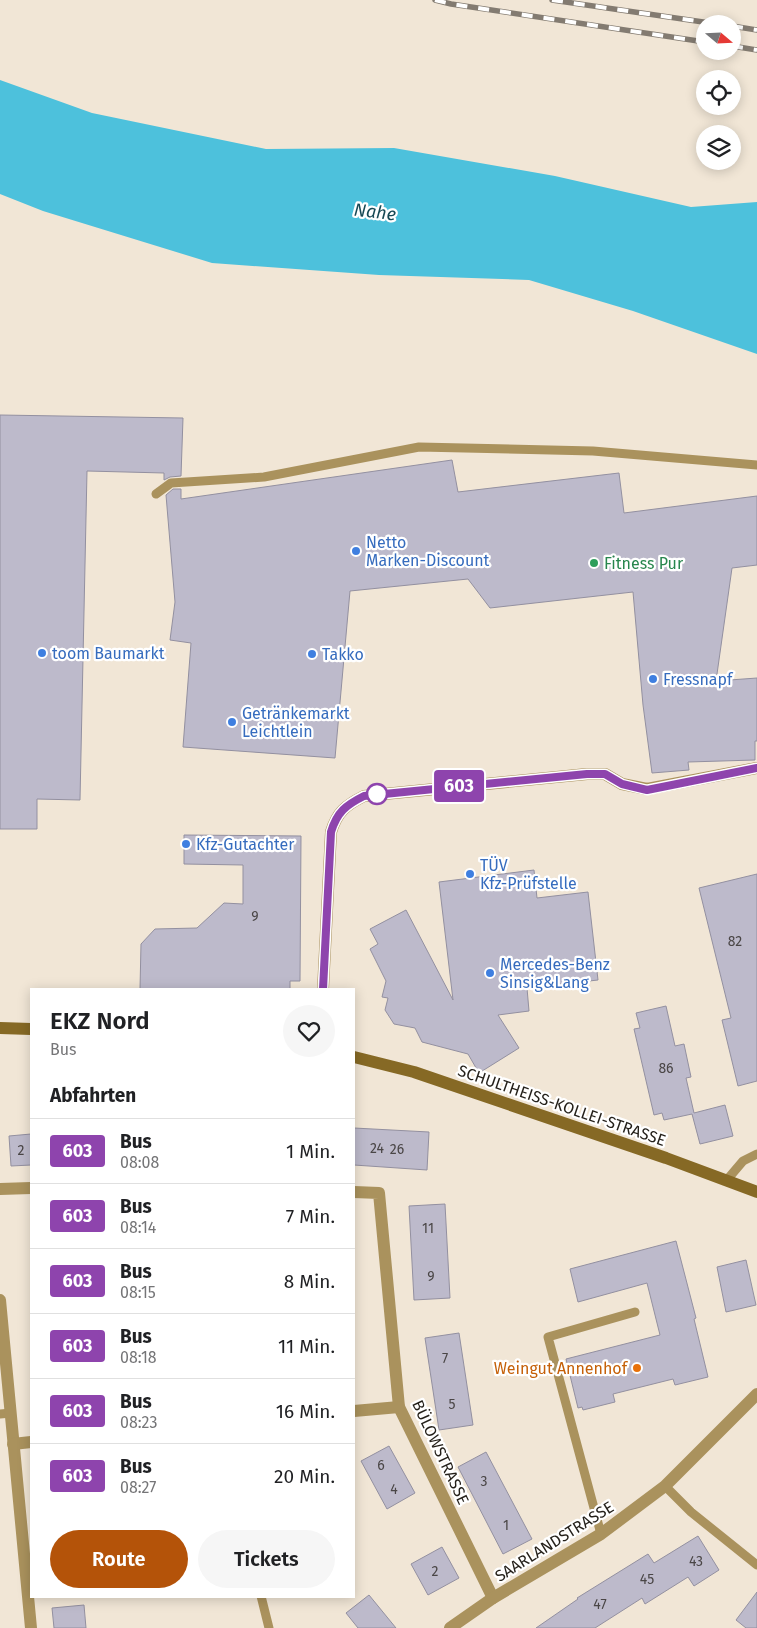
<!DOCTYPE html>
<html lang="de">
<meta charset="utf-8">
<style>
:root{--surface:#fff;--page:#f6f6f6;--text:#202124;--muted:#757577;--line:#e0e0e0;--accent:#b45309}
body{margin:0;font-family:"Fira Sans",sans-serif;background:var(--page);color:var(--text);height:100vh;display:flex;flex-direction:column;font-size:19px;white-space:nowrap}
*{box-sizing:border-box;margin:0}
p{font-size:16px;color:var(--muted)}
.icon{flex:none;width:28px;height:28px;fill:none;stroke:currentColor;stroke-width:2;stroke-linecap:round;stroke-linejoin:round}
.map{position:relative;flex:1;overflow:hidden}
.details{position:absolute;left:30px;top:988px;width:325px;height:610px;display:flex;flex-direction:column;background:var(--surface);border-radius:0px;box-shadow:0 2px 12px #0003}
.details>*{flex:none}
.badge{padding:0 10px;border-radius:4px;font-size:18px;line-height:32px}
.needle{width:32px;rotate:109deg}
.fabs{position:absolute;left:696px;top:15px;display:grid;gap:10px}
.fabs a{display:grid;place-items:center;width:45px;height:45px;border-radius:50%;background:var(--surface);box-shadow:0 2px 12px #0003;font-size:25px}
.map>.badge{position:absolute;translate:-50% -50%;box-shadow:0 0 0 2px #fff}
h2{padding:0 20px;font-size:19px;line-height:45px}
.round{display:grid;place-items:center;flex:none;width:52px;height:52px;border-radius:26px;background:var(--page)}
.head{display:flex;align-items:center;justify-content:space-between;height:85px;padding:0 20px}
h1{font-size:24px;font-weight:600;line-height:38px}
.button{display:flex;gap:10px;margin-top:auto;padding:10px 20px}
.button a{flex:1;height:58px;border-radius:30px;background:var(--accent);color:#fff;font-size:20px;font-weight:600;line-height:58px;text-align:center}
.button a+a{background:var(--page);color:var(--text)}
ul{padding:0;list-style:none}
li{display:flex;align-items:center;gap:15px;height:65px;padding:0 20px;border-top:1px solid var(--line)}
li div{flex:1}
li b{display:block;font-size:19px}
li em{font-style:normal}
li .badge{min-width:55px;font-weight:700;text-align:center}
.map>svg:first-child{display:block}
</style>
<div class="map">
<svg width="757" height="1628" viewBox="0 0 757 1628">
<rect width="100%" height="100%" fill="#f1e6d6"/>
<path fill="#4dc1dc" d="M0,80l92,33 174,36 128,-1 161,28 136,31 66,-5v152l-124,-43 -104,-31 -150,-5 -167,-12 -169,-52 -43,-17z"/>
<g fill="#bdbacb" stroke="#9390a0">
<path d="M0,415l183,3 -2,58 -11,1 -6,3v-7l-77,-2 -7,329 -43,-1v30h-37z"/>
<path d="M452,460l6,32 161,-19 5,40 133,-17v69l-25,3 -16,113 41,-3v63h-2v19l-67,2 1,8 -37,3 -9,-68 -10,-113 -143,16 -22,-29 -118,12 -15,167 -152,-11 8,-104 -21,-3 5,-38 -9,-107 7,-6h8v10z"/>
<path d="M184,835l117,1 -1,145h-10v8h-150l1,-45 14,-15 42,-1 27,-25 19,1v-39l-59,-1z"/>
<path d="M534,870l3,28 51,-6 10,88 -71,8 2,23 -31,4 21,33 -40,25 -11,-19 -46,-12 -7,-14 -21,-4 -9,-14 3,-12 -6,-1 4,-16 -16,-32 8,-5 -8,-15 36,-19 47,90 -14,-118z"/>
<path d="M757,874v207l-19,5 -16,-66 9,-2 -32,-130z"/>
<path d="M666,1006l9,40 9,-2 7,33 -5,1 8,35 31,-8 8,31 -33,8 -8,-30 -28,6 -2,-7 -8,2 -20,-86 6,-1 -4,-15z"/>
<path d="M354,1128l75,4 -2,38 -73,-5z"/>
<path d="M31,1134v31l-20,1 -2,-30z"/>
<path d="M445,1204l5,94 -36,2 -5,-94z"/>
<path d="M676,1241l20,77 -2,1 14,58 -33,8 -2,-6 -60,15 2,8 -32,8 -1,-3 -4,1 -12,-49 94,-24 -13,-52 -69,19 -8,-33z"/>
<path d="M746,1260l10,45 -30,7 -9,-45z"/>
<path d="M459,1333l14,92 -34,5 -14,-92z"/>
<path d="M389,1446l26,47 -28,16 -26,-48z"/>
<path d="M486,1452l46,87 -29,15 -45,-87z"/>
<path d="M698,1536l21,34 -25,16 -6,-9 -43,27 -3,-6 -47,30h-59l42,-29 -1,-1 71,-44 6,9z"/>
<path d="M442,1547l17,31 -31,17 -17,-31z"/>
<path d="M757,1592v36h-11l-10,-8z"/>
<path d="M369,1595l27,33h-38l-12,-15z"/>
<path d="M84,1605l2,23h-32l-2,-20z"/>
</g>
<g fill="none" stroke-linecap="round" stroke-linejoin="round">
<g stroke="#aa925d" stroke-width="9">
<path d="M156,494l15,-11 93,-6 155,-30 174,4 164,14"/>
<path d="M726,1181l17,-20 14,-7"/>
<path d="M0,1414l11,-1"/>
<path d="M665,1486l26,26 66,53"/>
<path d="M601,1534l-53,-197 87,-25"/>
<path d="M261,1596l8,32"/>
</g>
<g stroke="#aa925d" stroke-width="12">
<path d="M323,989l8,-157c6,-20 15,-27 33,-36l223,-22h18l17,10 25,5 110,-21"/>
<path d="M0,1189l31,-1"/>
<path d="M354,1192l25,1 20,214 94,191"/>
<path d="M0,1300l31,328"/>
<path d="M354,1411l45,-4"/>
<path d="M13,1444l18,-2"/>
<path d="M450,1628l43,-30 108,-64 64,-48 92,-92"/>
</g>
<g stroke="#866925" stroke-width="12">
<path d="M0,1028l31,1"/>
<path d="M354,1057l60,15 252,86 91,34"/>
</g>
<defs>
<g id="rail">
<path d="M435,0l16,4 254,38"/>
<path d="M552,0l165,24"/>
<path d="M732,26l25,4"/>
<path d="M732,46l25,4"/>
</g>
</defs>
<use href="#rail" stroke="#837b71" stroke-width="5.5"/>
<use href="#rail" stroke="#fff" stroke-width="4" stroke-dasharray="11" stroke-linecap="butt"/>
</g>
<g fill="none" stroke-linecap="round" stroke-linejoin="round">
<defs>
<path id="line" d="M323,989l8,-157c6,-20 15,-27 33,-36l223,-22h18l17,10 25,6 110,-22"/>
</defs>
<use href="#line" stroke="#fff" stroke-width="11"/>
<use href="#line" stroke="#8e44ad" stroke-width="8"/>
</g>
<g fill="#3f7fe0" stroke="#fff" stroke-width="2">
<circle cx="356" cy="551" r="5"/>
<circle cx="42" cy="653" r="5"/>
<circle cx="312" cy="654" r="5"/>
<circle cx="653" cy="679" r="5"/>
<circle cx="232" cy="722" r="5"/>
<circle cx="186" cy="844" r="5"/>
<circle cx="470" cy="874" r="5"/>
<circle cx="490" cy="973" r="5"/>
</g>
<circle fill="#2e9e5b" stroke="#fff" stroke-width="2" cx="594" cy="563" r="5"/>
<circle fill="#fff" stroke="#8e44ad" stroke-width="2.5" cx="377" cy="794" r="10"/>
<circle fill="#e8710a" stroke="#fff" stroke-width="2" cx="637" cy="1368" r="5"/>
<g text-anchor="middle" stroke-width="4.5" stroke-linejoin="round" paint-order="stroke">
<g font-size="14" fill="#4a4646">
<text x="255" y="921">9</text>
<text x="735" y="946">82</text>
<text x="666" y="1073">86</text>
<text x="377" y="1153">24</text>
<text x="397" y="1154">26</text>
<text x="21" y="1155">2</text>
<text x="428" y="1233">11</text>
<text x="431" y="1281">9</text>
<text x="445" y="1363">7</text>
<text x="452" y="1409">5</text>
<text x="381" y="1470">6</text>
<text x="484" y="1486">3</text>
<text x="394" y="1494">4</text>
<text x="506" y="1530">1</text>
<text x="696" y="1566">43</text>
<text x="435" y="1576">2</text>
<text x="647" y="1584">45</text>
<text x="600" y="1609">47</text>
</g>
<g font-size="16" fill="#366cbe" stroke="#fff" text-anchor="start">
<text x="366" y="548">Netto<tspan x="366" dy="18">Marken-Discount</tspan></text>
<text x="52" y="659">toom Baumarkt</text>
<text x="322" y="660">Takko</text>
<text x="663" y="685">Fressnapf</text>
<text x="242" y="719">Getränkemarkt<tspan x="242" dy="18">Leichtlein</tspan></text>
<text x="196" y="850">Kfz-Gutachter</text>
<text x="480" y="871">TÜV<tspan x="480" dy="18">Kfz-Prüfstelle</tspan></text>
<text x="500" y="970">Mercedes-Benz<tspan x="500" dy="18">Sinsig&amp;Lang</tspan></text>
</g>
<g font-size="16" fill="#27864d" stroke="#fff" text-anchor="start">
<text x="604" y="569">Fitness Pur</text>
</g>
<g font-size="16" fill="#231f19" stroke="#fff">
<text transform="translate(562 1105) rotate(19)" y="6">SCHULTHEISS-KOLLEI-STRASSE</text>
<text transform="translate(441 1452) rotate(65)" y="6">BÜLOWSTRASSE</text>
<text transform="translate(554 1541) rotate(-32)" y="6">SAARLANDSTRASSE</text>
</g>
<g font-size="16" fill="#c56008" stroke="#fff" text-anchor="end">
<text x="627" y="1374">Weingut Annenhof</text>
</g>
<g font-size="18" font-style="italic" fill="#174955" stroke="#fff">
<text transform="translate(375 212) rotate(7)" y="6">Nahe</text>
</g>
</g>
</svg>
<div class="fabs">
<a><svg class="needle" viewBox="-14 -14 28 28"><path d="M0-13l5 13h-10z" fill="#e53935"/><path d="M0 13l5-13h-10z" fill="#757577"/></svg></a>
<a><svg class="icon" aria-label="locate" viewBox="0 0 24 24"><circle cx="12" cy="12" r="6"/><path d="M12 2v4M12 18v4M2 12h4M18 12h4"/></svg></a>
<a><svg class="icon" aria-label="layers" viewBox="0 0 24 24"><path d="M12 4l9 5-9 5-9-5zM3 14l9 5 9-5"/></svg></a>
</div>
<b class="badge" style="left:459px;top:786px;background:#8e44ad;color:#fff">603</b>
<section class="details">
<div class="head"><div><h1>EKZ Nord</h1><p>Bus</p></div><a class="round"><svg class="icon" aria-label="heart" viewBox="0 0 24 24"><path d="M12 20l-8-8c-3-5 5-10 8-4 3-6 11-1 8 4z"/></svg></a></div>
<h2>Abfahrten</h2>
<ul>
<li><span class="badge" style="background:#8e44ad;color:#fff">603</span><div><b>Bus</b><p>08:08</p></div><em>1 Min.</em></li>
<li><span class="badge" style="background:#8e44ad;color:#fff">603</span><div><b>Bus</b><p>08:14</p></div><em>7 Min.</em></li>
<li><span class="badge" style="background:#8e44ad;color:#fff">603</span><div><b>Bus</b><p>08:15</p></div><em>8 Min.</em></li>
<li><span class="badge" style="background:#8e44ad;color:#fff">603</span><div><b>Bus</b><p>08:18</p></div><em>11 Min.</em></li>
<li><span class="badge" style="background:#8e44ad;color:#fff">603</span><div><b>Bus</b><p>08:23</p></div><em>16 Min.</em></li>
<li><span class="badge" style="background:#8e44ad;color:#fff">603</span><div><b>Bus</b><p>08:27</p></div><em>20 Min.</em></li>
</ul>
<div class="button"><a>Route</a><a>Tickets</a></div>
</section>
</div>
